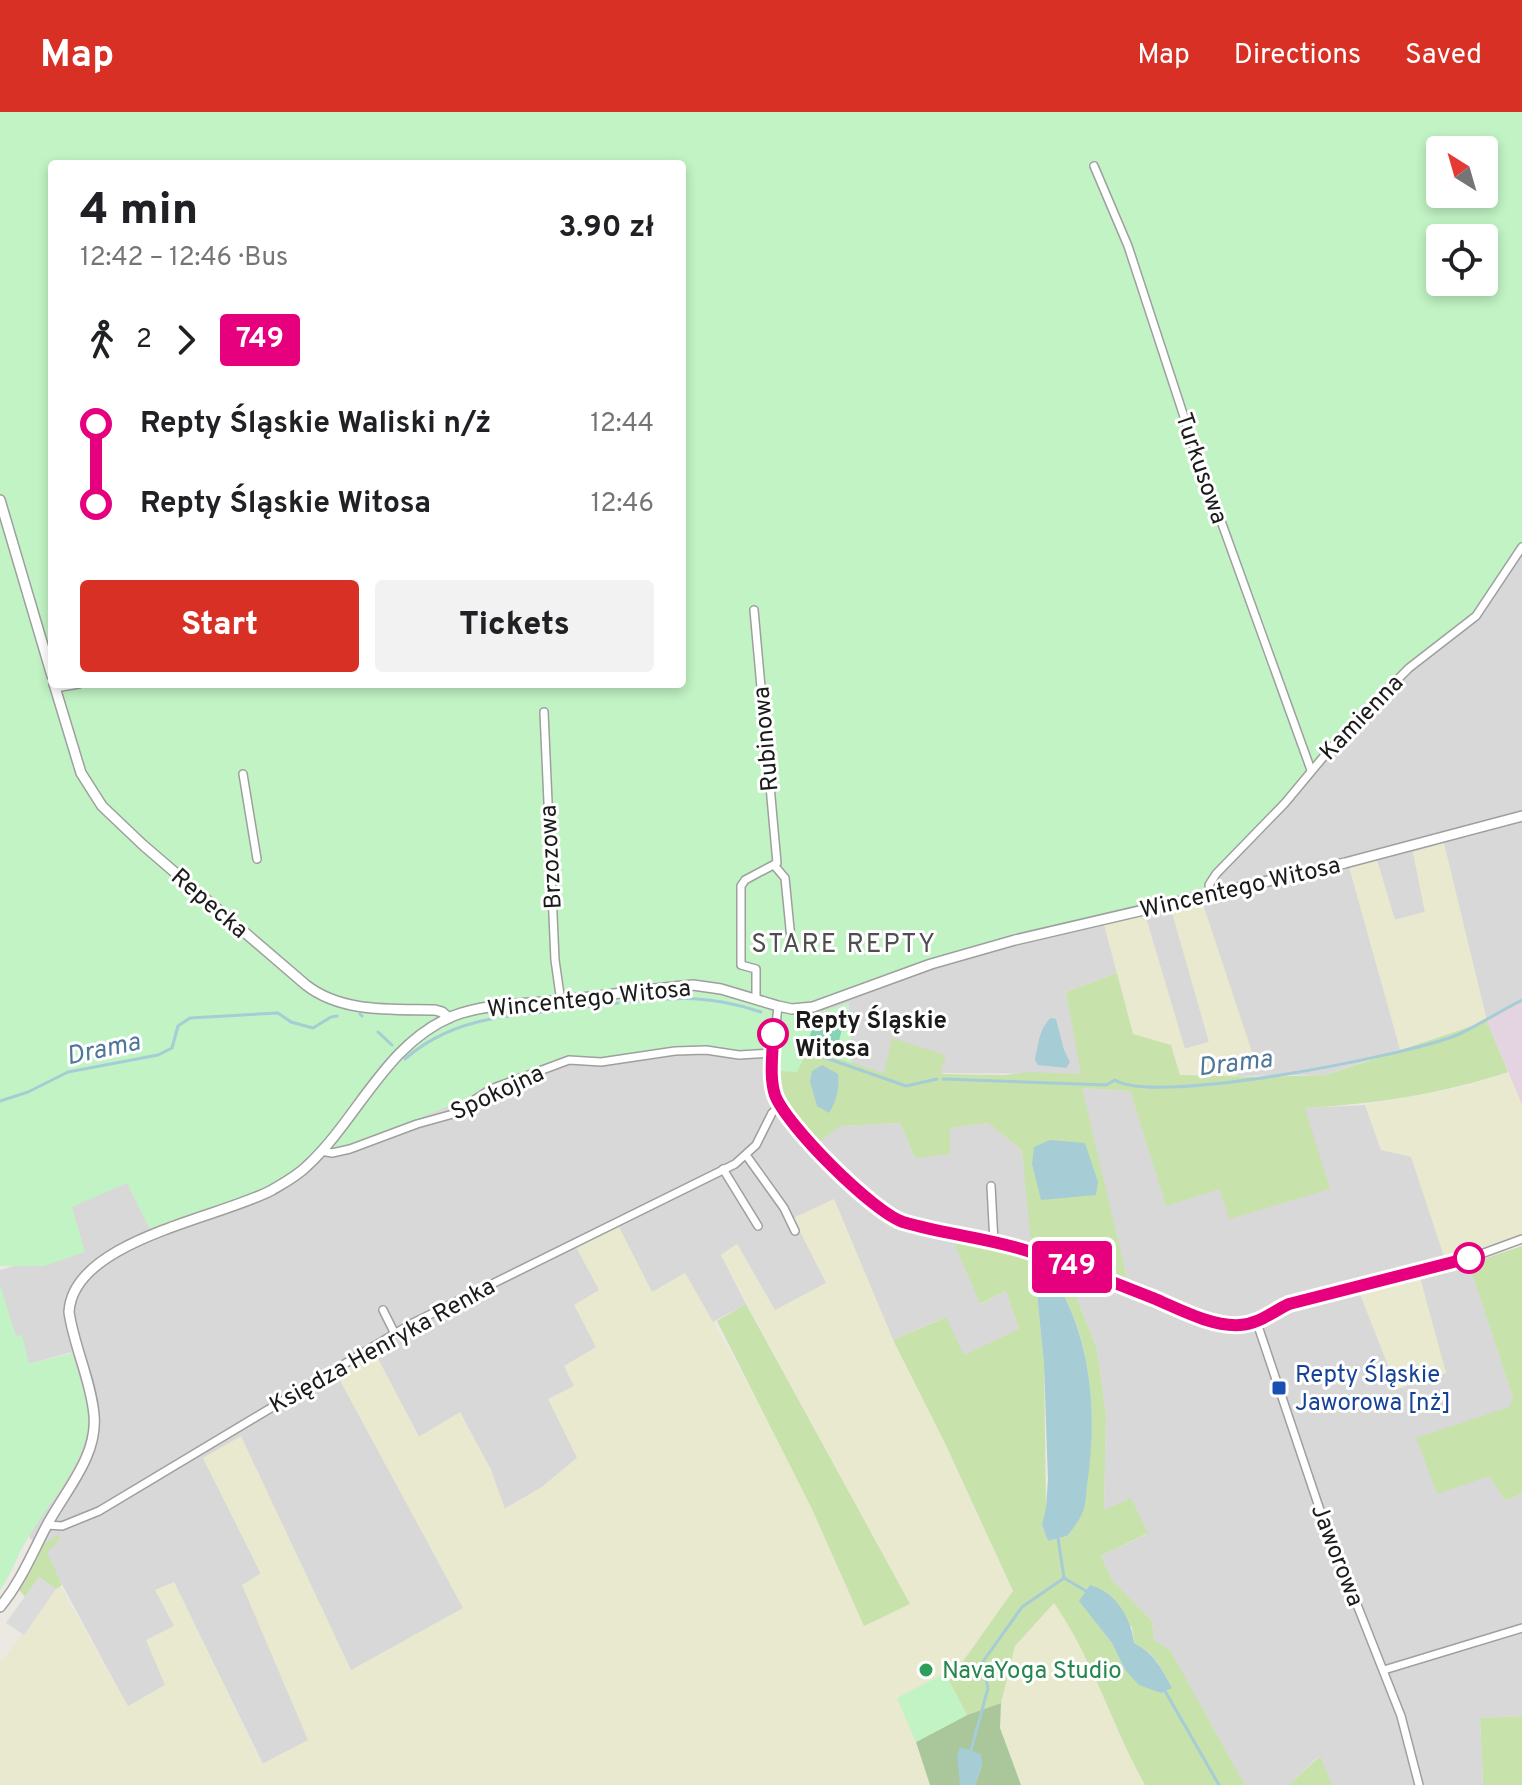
<!DOCTYPE html>
<meta charset="utf-8">
<style>
:root{--surface:#fff;--page:#f2f2f2;--text:#202124;--muted:#757577;--accent:#d93025}
body{margin:0;font-family:Overpass,sans-serif;background:var(--page);color:var(--text);height:100vh;display:flex;flex-direction:column;font-size:30px;white-space:nowrap}
*{box-sizing:border-box;margin:0}
p{font-size:26px;color:var(--muted)}
.icon{flex:none;width:44px;height:44px;fill:none;stroke:currentColor;stroke-width:2;stroke-linecap:round;stroke-linejoin:round}
.map{position:relative;flex:1;overflow:hidden}
.sheet{position:absolute;left:48px;top:48px;width:638px;height:528px;display:flex;flex-direction:column;background:var(--surface);border-radius:8px;box-shadow:0 4px 12px #0003}
.sheet>*{flex:none}
.badge{padding:0 16px;border-radius:6px;font-size:28px;line-height:52px}
.needle{width:52px;rotate:323deg}
.tools{position:absolute;left:1426px;top:24px;display:grid;gap:16px}
.tools a{display:grid;place-items:center;width:72px;height:72px;border-radius:8px;background:var(--surface);box-shadow:0 4px 12px #0003;font-size:40px}
.map>.badge{position:absolute;translate:-50% -50%;box-shadow:0 0 0 4px #fff}
.legs{display:flex;align-items:center;gap:12px;height:88px;padding:0 32px;font-size:26px}
.legs p{margin-inline-start:auto}
.summary{display:flex;align-items:center;justify-content:space-between;height:136px;padding:0 32px}
h1{font-size:44px;font-weight:800;line-height:60px}
.button{display:flex;gap:16px;margin-top:auto;padding:16px 32px}
.button a{flex:1;height:92px;border-radius:8px;background:var(--accent);color:#fff;font-size:32px;font-weight:800;line-height:92px;text-align:center}
.button a+a{background:var(--page);color:var(--text)}
ul{padding:0 32px;list-style:none}
li{display:flex;align-items:center;gap:28px;height:80px;font-size:30px}
li i{display:grid;place-items:center;width:12px;height:100%;margin:0 10px;background:currentColor}
li i::after{content:'';width:20px;height:20px;margin:-10px;border:6px solid;border-radius:50%;background:var(--surface)}
li p{margin-inline-start:auto}
li:first-child i{background:linear-gradient(#0000 50%,currentColor 0)}
li:last-child i{background:linear-gradient(currentColor 50%,#0000 0)}
header{display:flex;align-items:center;gap:48px;box-sizing:border-box;height:112px;padding:0 40px;background:var(--accent);color:#fff}
header strong{font-size:38px}
nav{display:flex;gap:44px;margin-inline-start:auto;font-size:28px}
.map>svg:first-child{display:block}
</style>
<header>
<strong>Map</strong>
<nav><a>Map</a><a>Directions</a><a>Saved</a></nav>
</header>
<div class="map">
<svg width="1522" height="1673" viewBox="0 0 1522 1673">
<rect width="100%" height="100%" fill="#ece8e2"/>
<g fill="#d9d8d8" fill-rule="evenodd">
<path d="M1522,327v561l-35,21 -44,-177 -30,8 12,60 -31,8 -17,-60 -28,7 51,182 -74,26 -90,1 16,-21 -51,-154 -30,8 38,133 -25,7 -39,-134 -41,9 13,49 -51,19 16,82 -137,-1 -41,9 -95,-34 -12,24 -15,14 58,40 60,-3 15,35 35,-30 38,-5 34,27 12,109 -80,-19 27,64 25,-13 13,38 -56,27 -18,-39 -52,23 -59,-141 -8,84 -51,28 -38,-67 -16,11 25,49 -33,18 -28,-49 -33,20 -34,-67 -19,65 -3,56 -21,39 2,72 -35,29 -38,22 -13,-39 -31,-57 -41,24 -44,-84 -38,21 127,234 -113,63 -148,-213 58,116 -18,11 66,155 -46,24 -89,-182 1,44 -10,59 -37,22 -79,-147 -26,-30 61,-121 -13,-57 -42,12 -29,-23v-71l74,-20 -24,-41 424,-403z"/>
<path d="M1081,976l49,3 36,114 139,-97 60,-3 16,44 30,7 34,103 21,-5 47,144 -24,78 16,24 17,-6v222l-42,2 3,67h-152l-12,-29 -30,29h-44l-75,-134 -16,-11 -2,-19 -40,-41 -11,-24 46,-22 -43,-24 2,-95 -9,-66 -31,-78 6,-11 56,22zM1420,1166l-23,110 -37,-94z"/>
</g>
<path fill="#e4d4e2" d="M1522,888v105l-35,-84z"/>
<g fill="#e8e9ce">
<path d="M1444,731l43,178 -87,28 -51,-183 28,-6 18,60 30,-8 -12,-60z"/>
<path d="M1202,789l51,154 -17,21 -56,-1 -9,-30 -38,-11 -29,-110 41,-10 40,135 24,-7 -38,-134z"/>
<path d="M1508,960l14,33v129l-77,25 -34,-102 -30,-7 -16,-45 99,-18z"/>
<path d="M834,1087l59,141 52,103 68,149 -64,88 18,35 -51,27 14,43h-930v-122l60,-77 68,120 37,-21 -19,-45 28,-14 -19,-36 19,-8 88,182 46,-24 -66,-155 19,-12 -58,-115 38,-22 110,234 112,-62 -126,-233 37,-23 45,85 41,-25 31,58 14,39 37,-22 35,-29 -29,-59 26,-13 -10,-20 32,-19 -22,-42 25,-15 -23,-43 42,-22 34,67 33,-19 71,125 56,111 52,116 45,-20 -188,-350 16,-11 38,66 51,-27 -33,-65z"/>
<path d="M1420,1165l26,96 -49,16 -37,-96z"/>
<path d="M1054,1491l19,28 60,132 12,22h-124l-21,-57 1,-25 14,-57z"/>
</g>
<g fill="#c8e2ab" fill-rule="evenodd">
<path d="M1117,861l16,61 38,11 9,30 84,2 62,-2 161,-54 21,51c-66,22 -133,32 -203,36l25,81 -101,30 -9,-30 -54,17 -36,-115 -48,-3 46,194 -97,-37 -9,-95 -34,-27 -38,5v26l-35,4 -15,-35 -60,3 -23,17c-21,-21 -35,-41 -36,-72l16,1 11,-24 76,25 8,-35 54,17 -6,19 64,1 26,-3 51,2 -15,-82z"/>
<path d="M953,1128l81,19 32,12 31,78 9,66 -2,95 27,-12 17,35 -47,23 11,24 40,41 2,19 16,10 75,135h-100c-33,-59 -52,-126 -91,-182l-39,43 -14,57 -34,12 -18,-34 64,-90 -68,-148 -52,-103 53,-23 18,38 55,-26 -13,-38 -26,13zM1058,1173c35,58 38,128 29,194 -1,11 -1,27 -6,37 -3,7 -9,14 -14,20l-19,5 -6,-16 4,-18 -2,-143 -7,-70zM1080,1489l52,26 2,16c20,9 29,26 37,45l-10,5 -36,-23 -13,-27z"/>
<path d="M1522,1134v248l-17,6 -16,-24 -52,18 -21,-56 93,-31 4,-9 -44,-134z"/>
<path d="M746,1192l164,300 -46,22 -52,-117 -95,-188z"/>
<path d="M59,1422l1,5 -13,13 15,33 -6,4 -17,-12 -14,20 -7,-9 23,-42z"/>
<path d="M1522,1604v69h-39l-3,-67z"/>
<path d="M1320,1644l12,29h-43z"/>
</g>
<path fill="#a9c79a" d="M1001,1591l-1,25 21,57h-46l7,-20 -22,15v5h-30l-14,-43 51,-27z"/>
<g fill="#c1f3c4" fill-rule="evenodd">
<path d="M0,0h1522v441l-39,56 -37,35 -40,30 -39,36 -167,182 -101,25 -267,81 -15,15 32,-10 3,60 -43,-15 -12,24 -16,-1v-23l-5,5h-115l-84,10 -67,18 -174,71 -62,32 -122,49 -25,-50 -55,24 13,45 -41,14h-44zM1440,38h44v44h-44zM52,52h630v520h-630zM1440,126h44v44h-44z"/>
<path d="M0,1173l16,51 6,-1 7,29 43,-11c6,23 18,49 16,73 -4,41 -45,84 -65,120 -8,15 -13,30 -23,44z"/>
<path d="M945,1561l22,42 -51,27 -19,-44z"/>
</g>
<path fill="#86d4b4" d="M814,910l28,7 -5,20 -29,-7z"/>
<path fill="#dbdbdb" d="M39,1465l17,12 -32,46 -18,-12z"/>
<g fill="#a6ccd6">
<path d="M1051,906l5,1 8,31 6,12 -4,6 -28,-3 -3,-5c3,-14 4,-32 16,-42z"/>
<path d="M822,953l16,9c2,13 -2,28 -9,39l-12,-7 -7,-25 2,-10z"/>
<path d="M1050,1028l35,3 13,39 -2,13 -55,5 -9,-36 2,-17z"/>
<path d="M1042,1168l16,5c35,59 39,133 29,200 -1,10 -1,22 -6,31 -3,7 -9,14 -14,20l-19,5 -6,-16 4,-18 2,-27 -4,-116 -7,-70z"/>
<path d="M1090,1473c26,7 41,33 44,58 20,10 28,26 38,45l-11,5 -22,-8 -14,-15 -13,-27 -33,-42z"/>
<path d="M960,1635l21,7 1,11 -7,20h-15l-3,-29z"/>
</g>
<g fill="none" stroke-linecap="round" stroke-linejoin="round">
<g stroke="#a6ccd6" stroke-width="3">
<path d="M627,890c51,-5 84,-7 134,10"/>
<path d="M568,897l50,-6"/>
<path d="M360,902l2,2"/>
<path d="M500,905l59,-7"/>
<path d="M378,920l14,13"/>
<path d="M809,940l97,34 31,-7"/>
<path d="M405,947c25,-22 54,-34 86,-40"/>
<path d="M943,967l163,6 9,-5c38,26 294,-25 342,-45 22,-10 43,-24 65,-35"/>
<path d="M0,989l28,-9 40,-20 90,-17 14,-7 6,-22 12,-8 88,-5 13,9 22,6 18,-11 6,-1"/>
<path d="M1058,1426l6,40"/>
<path d="M1064,1466l22,13"/>
<path d="M1165,1579l54,94"/>
<path d="M971,1638l17,-62 -6,-25 40,-56 42,-29"/>
</g>
<defs>
<g id="minor">
<path d="M1094,54l34,80 63,192 120,332"/>
<path d="M754,498l23,253 -32,17 -4,6v79l15,4v30"/>
<path d="M55,576l24,-4"/>
<path d="M544,600l11,248 5,35 3,5"/>
<path d="M243,662l14,85"/>
<path d="M774,753l11,13 6,61"/>
<path d="M1211,783l-2,-10 7,-11 69,-71 55,-66 69,-69 67,-52 46,-69"/>
<path d="M778,894l-5,47 2,42 29,41 75,73 23,13 129,30 187,70c37,7 41,-4 71,-18l173,-43 60,-22"/>
<path d="M321,1039l11,2 18,-4 67,-25 36,-10 38,-25 78,-29 32,2 74,-11 31,-1 33,5 34,-2"/>
<path d="M746,1043l38,53 11,23"/>
<path d="M723,1057l35,57"/>
<path d="M991,1074l3,57"/>
<path d="M383,1198l12,24"/>
<path d="M1257,1211l65,193 79,200 18,69"/>
<path d="M47,1413l15,1 37,-15 312,-187 324,-160 21,-19 16,-32 9,-8"/>
<path d="M1384,1558l138,-42"/>
</g>
<g id="tertiary">
<path d="M0,388l52,176"/>
<path d="M54,572l27,89 21,33 41,39 163,140c36,28 85,24 129,25l7,2 7,6"/>
<path d="M0,1495c20,-24 32,-53 46,-80 18,-35 52,-70 48,-112 -3,-35 -20,-68 -25,-103 4,-72 151,-94 203,-122 12,-7 25,-14 35,-24 51,-47 78,-122 146,-150 31,-12 68,-12 101,-15 47,-5 93,-12 139,-16l28,4 57,17 14,3 21,-2 118,-43 84,-24 330,-77 177,-47"/>
</g>
</defs>
<use href="#minor" stroke="#9f9f9f" stroke-width="10"/>
<use href="#tertiary" stroke="#9f9f9f" stroke-width="12"/>
<use href="#minor" stroke="#fff" stroke-width="7"/>
<use href="#tertiary" stroke="#fff" stroke-width="9"/>
</g>
<g fill="none" stroke-linecap="round" stroke-linejoin="round">
<defs>
<path id="line-1" d="M773,922c0,19 -4,43 2,61 11,30 98,117 128,127 43,13 89,16 131,31 40,13 80,30 119,45 26,11 59,29 87,27 19,-1 32,-13 49,-21l180,-46"/>
</defs>
<use href="#line-1" stroke="#fff" stroke-width="18"/>
<use href="#line-1" stroke="#e6007e" stroke-width="12"/>
</g>
<g fill="#fff" stroke="#e6007e" stroke-width="4">
<circle cx="773" cy="922" r="14"/>
<circle cx="1469" cy="1146" r="14"/>
</g>
<rect fill="#1a4fb4" stroke="#fff" stroke-width="3" x="1271" y="1268" width="16" height="16" rx="4"/>
<circle fill="#2e9e5b" stroke="#fff" stroke-width="3" cx="926" cy="1558" r="8"/>
<g text-anchor="middle" stroke-width="6" stroke-linejoin="round" paint-order="stroke">
<g font-size="24" fill="#1b1b1b" stroke="#fff">
<text transform="translate(1202 356) rotate(71)" y="8">Turkusowa</text>
<text transform="translate(1361 605) rotate(-46)" y="8">Kamienna</text>
<text transform="translate(765 627) rotate(-95)" y="8">Rubinowa</text>
<text transform="translate(550 745) rotate(-93)" y="8">Brzozowa</text>
<text transform="translate(1240 775) rotate(-13)" y="8">Wincentego Witosa</text>
<text transform="translate(210 791) rotate(41)" y="8">Repecka</text>
<text transform="translate(589 886) rotate(-6)" y="8">Wincentego Witosa</text>
<text transform="translate(497 980) rotate(-25)" y="8">Spokojna</text>
<text transform="translate(382 1233) rotate(-29)" y="8">Księdza Henryka Renka</text>
<text transform="translate(1338 1443) rotate(69)" y="8">Jaworowa</text>
</g>
<g font-size="24" font-weight="bold" fill="#1b1b1b" stroke="#fff" text-anchor="start">
<text x="795" y="916">Repty Śląskie<tspan x="795" dy="28">Witosa</tspan></text>
</g>
<g font-size="24" fill="#164399" stroke="#fff" text-anchor="start">
<text x="1295" y="1270">Repty Śląskie<tspan x="1295" dy="28">Jaworowa [nż]</tspan></text>
</g>
<g font-size="24" fill="#27864d" stroke="#fff" text-anchor="start">
<text x="942" y="1566">NavaYoga Studio</text>
</g>
<g font-size="26" letter-spacing="2" fill="#4e4e4e" stroke="#fff">
<text x="844" y="840">STARE REPTY</text>
</g>
<g font-size="26" font-style="italic" fill="#4f779a" stroke="#fff">
<text transform="translate(103 936) rotate(-12)" y="9">Drama</text>
<text transform="translate(1235 950) rotate(-7)" y="9">Drama</text>
</g>
</g>
</svg>
<div class="tools">
<a><svg class="needle" viewBox="-14 -14 28 28"><path d="M0-13l5 13h-10z" fill="#e53935"/><path d="M0 13l5-13h-10z" fill="#757577"/></svg></a>
<a><svg class="icon" aria-label="locate" viewBox="0 0 24 24"><circle cx="12" cy="12" r="6"/><path d="M12 2v4M12 18v4M2 12h4M18 12h4"/></svg></a>
</div>
<b class="badge" style="left:1072px;top:1155px;background:#e6007e;color:#fff">749</b>
<section class="sheet">
<div class="summary"><div><h1>4 min</h1><p>12:42 – 12:46 · Bus</p></div><b>3.90 zł</b></div>
<div class="legs"><svg class="icon" aria-label="walk" viewBox="0 0 24 24"><circle cx="13" cy="4" r="2"/><path d="M13 8l-2 6 4 7M11 14l-3 7M7 12l3-4h3l4 4"/></svg>2<svg class="icon" aria-label="forward" viewBox="0 0 24 24"><path d="M9 5l7 7-7 7"/></svg><b class="badge" style="background:#e6007e;color:#fff">749</b></div>
<ul>
<li><i style="color:#e6007e"></i><b>Repty Śląskie Waliski n/ż</b><p>12:44</p></li>
<li><i style="color:#e6007e"></i><b>Repty Śląskie Witosa</b><p>12:46</p></li>
</ul>
<div class="button"><a>Start</a><a>Tickets</a></div>
</section>
</div>
